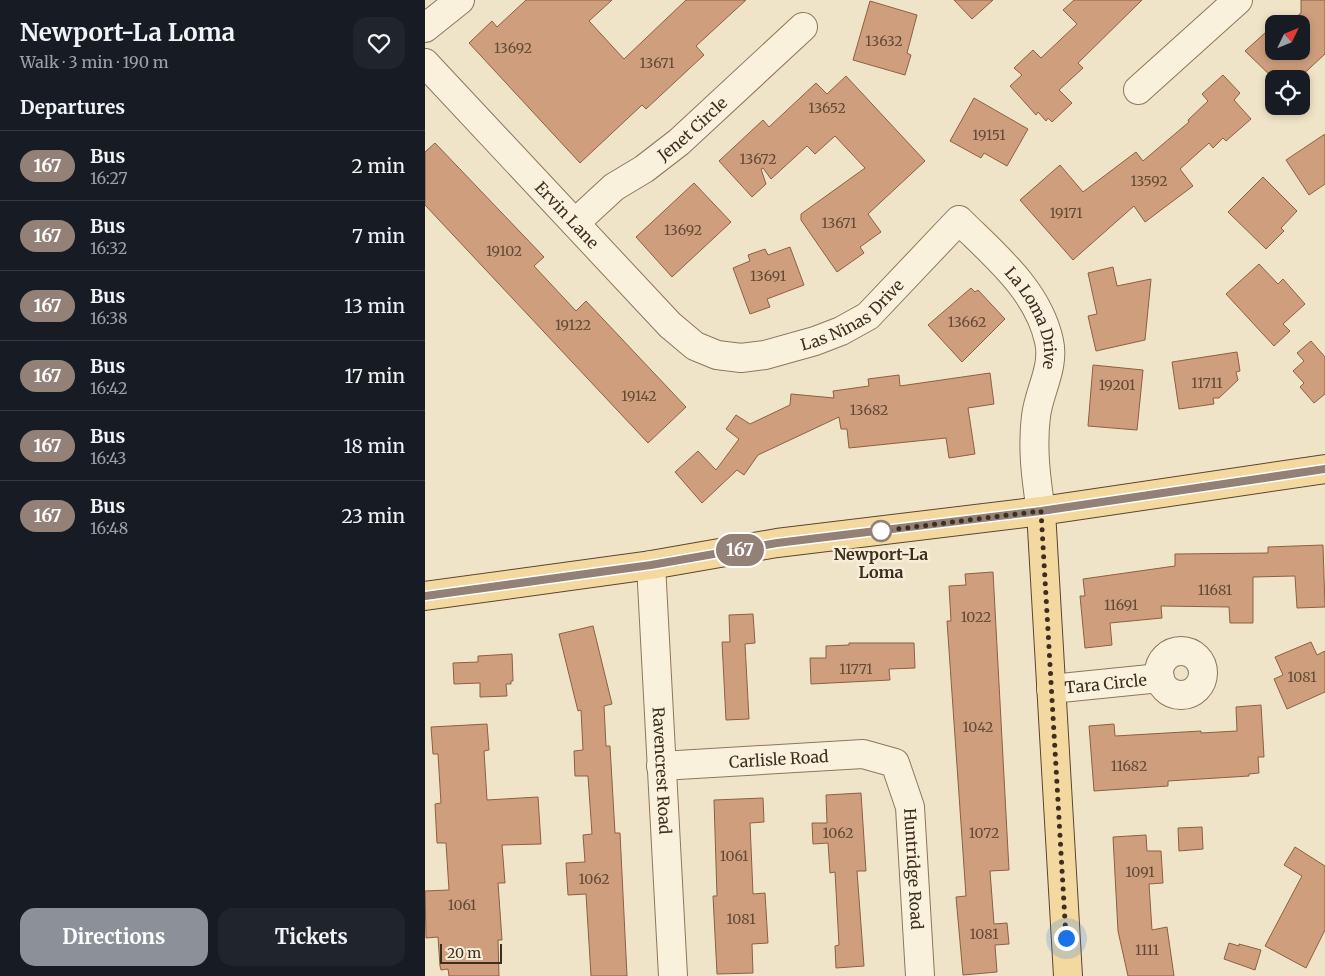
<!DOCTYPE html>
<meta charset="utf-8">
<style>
:root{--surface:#171b24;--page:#20242c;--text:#f1f3f6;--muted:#9ea1a6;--line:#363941;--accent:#8c9099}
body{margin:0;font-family:Merriweather,serif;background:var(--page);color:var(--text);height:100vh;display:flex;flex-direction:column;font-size:19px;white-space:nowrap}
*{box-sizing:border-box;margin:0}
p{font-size:16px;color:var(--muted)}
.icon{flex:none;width:28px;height:28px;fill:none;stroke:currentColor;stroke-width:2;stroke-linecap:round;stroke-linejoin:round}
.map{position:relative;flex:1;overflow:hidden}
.panel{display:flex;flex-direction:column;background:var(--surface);width:425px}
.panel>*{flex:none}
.badge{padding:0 10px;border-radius:16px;font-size:18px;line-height:32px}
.needle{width:32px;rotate:47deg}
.tools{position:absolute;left:840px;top:15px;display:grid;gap:10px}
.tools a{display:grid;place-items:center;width:45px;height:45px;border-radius:10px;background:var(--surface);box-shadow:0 2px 8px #0003;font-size:25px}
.scale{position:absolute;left:15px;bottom:12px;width:62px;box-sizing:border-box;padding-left:5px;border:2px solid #3d2e20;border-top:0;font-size:14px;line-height:18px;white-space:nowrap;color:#3d2e20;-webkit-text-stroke:4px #f7eed8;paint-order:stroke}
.you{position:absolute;width:25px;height:25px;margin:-12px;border:4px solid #fff;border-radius:50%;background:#1a73e8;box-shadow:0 0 0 8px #1a73e833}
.map>.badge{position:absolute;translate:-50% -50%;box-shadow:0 0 0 2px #fff}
h2{padding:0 20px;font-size:19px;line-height:45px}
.round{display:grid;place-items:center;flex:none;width:52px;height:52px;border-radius:15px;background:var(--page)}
.headline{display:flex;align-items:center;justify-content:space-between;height:85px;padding:0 20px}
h1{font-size:24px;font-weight:700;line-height:38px}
.cta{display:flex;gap:10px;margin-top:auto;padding:10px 20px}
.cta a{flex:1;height:58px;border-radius:15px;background:var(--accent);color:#fff;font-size:20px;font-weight:700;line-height:58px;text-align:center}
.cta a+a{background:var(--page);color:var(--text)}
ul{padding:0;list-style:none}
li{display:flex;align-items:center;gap:15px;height:70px;padding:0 20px;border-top:1px solid var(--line)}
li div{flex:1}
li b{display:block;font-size:19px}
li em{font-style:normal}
li .badge{min-width:55px;font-weight:700;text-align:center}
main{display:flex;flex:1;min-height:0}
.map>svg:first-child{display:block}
</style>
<main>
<section class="panel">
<div class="headline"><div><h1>Newport-La Loma</h1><p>Walk · 3 min · 190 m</p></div><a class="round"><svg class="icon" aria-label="heart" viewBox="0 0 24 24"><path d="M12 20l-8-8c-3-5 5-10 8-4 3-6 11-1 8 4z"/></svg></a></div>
<h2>Departures</h2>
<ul>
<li><span class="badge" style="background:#938177;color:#fff">167</span><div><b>Bus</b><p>16:27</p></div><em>2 min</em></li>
<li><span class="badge" style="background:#938177;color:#fff">167</span><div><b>Bus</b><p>16:32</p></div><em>7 min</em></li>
<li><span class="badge" style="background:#938177;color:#fff">167</span><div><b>Bus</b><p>16:38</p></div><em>13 min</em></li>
<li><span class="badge" style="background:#938177;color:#fff">167</span><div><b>Bus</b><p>16:42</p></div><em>17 min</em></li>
<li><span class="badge" style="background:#938177;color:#fff">167</span><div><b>Bus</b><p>16:43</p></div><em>18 min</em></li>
<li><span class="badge" style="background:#938177;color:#fff">167</span><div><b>Bus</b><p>16:48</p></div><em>23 min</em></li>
</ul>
<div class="cta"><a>Directions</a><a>Tickets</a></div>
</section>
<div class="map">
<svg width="900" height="976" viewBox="0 0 900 976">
<rect width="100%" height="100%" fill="#f0e4c8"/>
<g fill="#cf9f7d" stroke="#8d5f41">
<path d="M101,0h86l-23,21 35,38 62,-59h60l-50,46 8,9 -58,54 -4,-4 -62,58 -111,-120 23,-22 5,6z"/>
<path d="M529,0h39l-21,19z"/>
<path d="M649,0h68l-64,63 5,5 -24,22 13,13 -20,19 -4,-4 -2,3 -8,-9 -2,3 -26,-29 12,-11 -8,-7 19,-18 8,8 36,-34 -14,-14z"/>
<path d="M876,0h24v54l-27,25h-24l-29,-28 21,-19 6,6 2,-1v14h27v-27h-13l13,-11z"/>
<path d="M445,1l47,14 -10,38 4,2 -6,20 -52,-15z"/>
<path d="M798,75l17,18 -6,7 17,19 -25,22 -3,-3 -10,10 -4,-5 -29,26 13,17 -48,36 -11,-16 -61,54 -53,-60 40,-35 23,27 53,-40 7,9 46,-39 -1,-2 20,-19 -6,-7z"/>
<path d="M421,76l79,85 -57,53 13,18 -21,15 4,6 -27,19 -36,-52v-6l64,-46 -30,-32 -20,18 -8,-8 -36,33 -8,-11 -2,1 5,15 -14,13 -33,-36 44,-41 6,7 47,-44 11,11z"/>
<path d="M549,98l54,31 -21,37 -23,-13 -3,5 -31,-17z"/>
<path d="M900,134v50l-16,11 -23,-35z"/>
<path d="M10,143l109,114 -10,9 42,45 10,-10 100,106 -38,36 -223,-238v-53z"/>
<path d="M838,177l34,34 -16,17 3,3 -18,18 -38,-37z"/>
<path d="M269,183l37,39 -59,55 -36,-40z"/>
<path d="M365,247l14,38 -37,14 3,8 -20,7 -17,-46 17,-7 -2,-6 17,-6 3,6z"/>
<path d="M834,264l19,20 5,-5 22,25 -22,20 7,7 -16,15 -48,-52z"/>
<path d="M688,267l4,19 34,-7 -6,61 -49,11 -8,-35 9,-2 -9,-41z"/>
<path d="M546,288l4,4 3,-2 27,29 -43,43 -34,-37z"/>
<path d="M886,341l14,16v37l-11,9 -14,-16 4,-4 -11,-12 11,-10 -7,-8z"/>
<path d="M812,352l3,19 -4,1 2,8 -19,18h-6l1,6 -35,5 -7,-47z"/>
<path d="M668,365l50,5 -6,60 -49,-4z"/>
<path d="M565,373l4,31 -26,4 7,46 -26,4 -3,-20 -97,10 -2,-19h-6l-2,-12 -81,38 -14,20 -7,-5 -35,33 -27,-31 23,-21 18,19 23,-31 -13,-10 10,-14 14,9 40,-19 1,-11 43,4 -1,-7 36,-5 -1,-7 31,-4 1,11z"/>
<path d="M898,545l2,62 -28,1 -2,-32 -42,1v46h-23l-1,-16 -68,-1 1,12 -52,5 2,22 -27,3 -5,-52h5l-2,-17 92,-13v-12l93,-1v-6z"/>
<path d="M568,572l16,298 -19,1 4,53 13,-1 2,21 -14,1 2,27 -34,3 -7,-78 10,-1 -19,-275h4l-2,-35 17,-1 -1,-11z"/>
<path d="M328,614l2,29 -10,1 4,75 -23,1 -4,-78h8l-1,-27z"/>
<path d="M168,626l19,78 -8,2 2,40h4l5,87h5l7,143h-36l-5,-82 -18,1 -2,-32 19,-1 -2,-27 9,-1 -4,-58h-13l-1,-25 9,-1 -2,-40 -3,1 -19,-77z"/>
<path d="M886,642l6,13 8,-4v41l-38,17 -13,-30 9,-4 -8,-18z"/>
<path d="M424,643h65l1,25 -26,1 1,11 -79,4 -1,-26h16v-12l23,-1z"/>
<path d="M87,654l1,27h-2v3h-5l1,12 -27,1v-14l-26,1 -1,-21 25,-1v-6z"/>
<path d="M836,705l3,52h-6l1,16 -10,1v2l-81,5v5l-74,5 -5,-65 25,-2 1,12 86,-5v2l36,-2 -1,-24z"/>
<path d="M62,724l2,26 -5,1 3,49 51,-3 3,47 -39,1 3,38h-7l4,57h-4l1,36h-50l-1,-7 -7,1 -1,-4 -2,-29 -12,1 -1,-47 24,-1 -3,-47h-9l-2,-39 6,-1 -3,-49h-5l-2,-27z"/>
<path d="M436,793l5,78h-9l7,95 -28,2 -1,-22 4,-1 -4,-73 -5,1 -2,-30 -15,1 -1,-21h15l-1,-28z"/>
<path d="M338,798l1,24 -14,1 3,71 12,-1 3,50 -16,1 1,29 -36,1 -4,-78h4l-3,-96z"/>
<path d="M777,827l1,22 -24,2 -1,-23z"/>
<path d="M721,835l1,16h14l2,32 -14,1 3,46 15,-3 7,49h-46l-10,-45 -5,-94z"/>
<path d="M870,847l30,19v64l-19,38 -41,-22 37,-70 -18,-11z"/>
<path d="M804,943l10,3v-2l22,6 -6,20 -31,-11z"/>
</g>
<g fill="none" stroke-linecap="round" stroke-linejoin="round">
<defs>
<g id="minor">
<path d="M0,28l35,-28"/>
<path id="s1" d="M0,63l245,262 25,21 22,9 24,3 24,-3 50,-14 26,-10 27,-15 91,-96c35,35 79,70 90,121 6,26 -10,50 -13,75 -4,32 0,63 5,95"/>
<path d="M713,90l100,-90"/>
<path id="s2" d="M150,223l39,-36 30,-18 35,-27 124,-115"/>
<path id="s3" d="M226,565l22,411"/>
<circle cx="756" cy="673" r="22"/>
<path id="s4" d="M626,689l109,-11"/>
<path id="s5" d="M236,766l202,-12 32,9 15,44 10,169"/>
</g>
<g id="major">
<path d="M616,511l27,465"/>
<path d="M0,596l226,-31 126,-22 264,-32 284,-42"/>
</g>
</defs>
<use href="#minor" stroke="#8d765c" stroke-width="30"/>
<use href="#major" stroke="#5b4430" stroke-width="30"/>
<use href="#minor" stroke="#faf1dc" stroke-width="28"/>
<use href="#major" stroke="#f3d9a0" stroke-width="28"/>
</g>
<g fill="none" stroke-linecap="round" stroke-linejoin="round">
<defs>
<path id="line" d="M0,596l226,-31 126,-22 264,-32 284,-42"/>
</defs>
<use href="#line" stroke="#fff" stroke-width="11"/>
<use href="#line" stroke="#938177" stroke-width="8"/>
<path stroke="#3d2e20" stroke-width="5" stroke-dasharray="0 9" d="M456,531l160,-20 25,427"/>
</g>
<circle fill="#fff" stroke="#938177" stroke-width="2.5" cx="456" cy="531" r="10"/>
<g text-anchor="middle" stroke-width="5" stroke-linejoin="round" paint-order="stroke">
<g font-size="14" fill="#624a37">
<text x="459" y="46">13632</text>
<text x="88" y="53">13692</text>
<text x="232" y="68">13671</text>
<text x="402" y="113">13652</text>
<text x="564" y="140">19151</text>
<text x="333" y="164">13672</text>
<text x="724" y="186">13592</text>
<text x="641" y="218">19171</text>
<text x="414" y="228">13671</text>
<text x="258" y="235">13692</text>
<text x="79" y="256">19102</text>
<text x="343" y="281">13691</text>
<text x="542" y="327">13662</text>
<text x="148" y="330">19122</text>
<text x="782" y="388">11711</text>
<text x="692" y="390">19201</text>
<text x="214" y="401">19142</text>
<text x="444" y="415">13682</text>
<text x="790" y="595">11681</text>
<text x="696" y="610">11691</text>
<text x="551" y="622">1022</text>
<text x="431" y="674">11771</text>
<text x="877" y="682">1081</text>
<text x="553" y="732">1042</text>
<text x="704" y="771">11682</text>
<text x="413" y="838">1062</text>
<text x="559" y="838">1072</text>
<text x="309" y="861">1061</text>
<text x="715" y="877">1091</text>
<text x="169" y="884">1062</text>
<text x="37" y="910">1061</text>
<text x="316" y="924">1081</text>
<text x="559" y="939">1081</text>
<text x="722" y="955">1111</text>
</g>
<g font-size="16" fill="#3d2e20" stroke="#f7eed8">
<text dy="6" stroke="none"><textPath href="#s2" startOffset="151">Jenet Circle</textPath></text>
<text dy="6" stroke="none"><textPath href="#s1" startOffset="208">Ervin Lane</textPath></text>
<text dy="6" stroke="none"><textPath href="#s1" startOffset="561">Las Ninas Drive</textPath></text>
<text dy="6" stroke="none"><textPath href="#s1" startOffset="832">La Loma Drive</textPath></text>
<text dy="6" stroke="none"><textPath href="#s4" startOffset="55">Tara Circle</textPath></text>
<text dy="6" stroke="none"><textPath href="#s5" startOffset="118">Carlisle Road</textPath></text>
<text dy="6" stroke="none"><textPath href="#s3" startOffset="206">Ravencrest Road</textPath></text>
<text dy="6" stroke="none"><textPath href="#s5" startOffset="344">Huntridge Road</textPath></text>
</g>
<g font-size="16" font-weight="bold" fill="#3d2e20" stroke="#f7eed8">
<text x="456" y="560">Newport-La<tspan x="456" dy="18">Loma</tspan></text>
</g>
</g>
</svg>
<div class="tools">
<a><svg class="needle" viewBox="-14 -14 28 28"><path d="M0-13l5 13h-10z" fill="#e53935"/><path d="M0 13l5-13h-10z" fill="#9ea1a6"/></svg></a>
<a><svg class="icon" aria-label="locate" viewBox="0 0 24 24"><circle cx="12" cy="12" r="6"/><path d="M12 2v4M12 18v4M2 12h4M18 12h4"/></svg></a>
</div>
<div class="scale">20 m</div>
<div class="you" style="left:641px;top:938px"></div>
<b class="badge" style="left:315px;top:550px;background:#938177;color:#fff">167</b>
</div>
</main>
